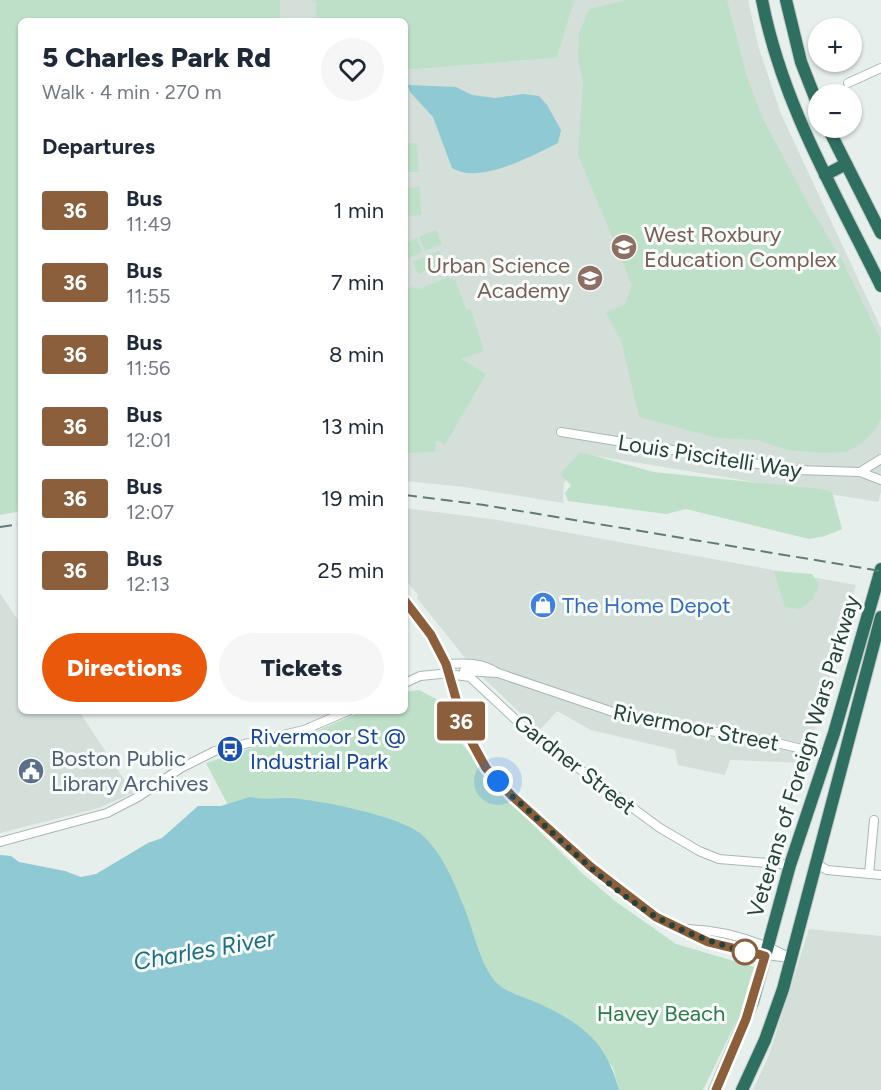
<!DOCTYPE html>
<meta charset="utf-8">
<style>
:root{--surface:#fff;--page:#f6f6f7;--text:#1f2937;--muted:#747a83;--accent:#ea580c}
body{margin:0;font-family:Figtree,sans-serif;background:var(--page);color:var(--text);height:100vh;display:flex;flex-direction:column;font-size:22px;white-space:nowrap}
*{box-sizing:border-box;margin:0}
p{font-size:20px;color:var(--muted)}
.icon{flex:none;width:33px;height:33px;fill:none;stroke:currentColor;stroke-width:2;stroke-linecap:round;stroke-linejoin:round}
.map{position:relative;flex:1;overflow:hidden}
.drawer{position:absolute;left:18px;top:18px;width:390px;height:696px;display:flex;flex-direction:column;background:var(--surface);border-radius:9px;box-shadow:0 2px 4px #0004}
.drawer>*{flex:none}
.badge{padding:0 12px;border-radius:4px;font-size:21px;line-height:39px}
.buttons{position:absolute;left:808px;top:18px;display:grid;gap:12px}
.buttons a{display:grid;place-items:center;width:54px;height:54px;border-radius:50%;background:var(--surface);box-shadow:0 2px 4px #0004;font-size:30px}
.you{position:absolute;width:30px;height:30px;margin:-15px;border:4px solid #fff;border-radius:50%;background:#1a73e8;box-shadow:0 0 0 9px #1a73e833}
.map>.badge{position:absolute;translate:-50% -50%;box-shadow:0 0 0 3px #fff}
h2{padding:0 24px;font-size:22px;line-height:54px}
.round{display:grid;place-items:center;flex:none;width:63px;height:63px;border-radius:32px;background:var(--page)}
.headline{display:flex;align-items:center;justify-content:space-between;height:102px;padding:0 24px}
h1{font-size:28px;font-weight:800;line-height:45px}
.action{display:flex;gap:12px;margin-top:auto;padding:12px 24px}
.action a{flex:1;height:69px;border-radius:36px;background:var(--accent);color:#fff;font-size:24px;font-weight:800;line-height:69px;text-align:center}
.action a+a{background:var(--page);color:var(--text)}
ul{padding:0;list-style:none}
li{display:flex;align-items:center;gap:18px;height:72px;padding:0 24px}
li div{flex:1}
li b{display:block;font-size:22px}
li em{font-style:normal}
li .badge{min-width:66px;font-weight:700;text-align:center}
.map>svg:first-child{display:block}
</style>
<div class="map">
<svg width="881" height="1090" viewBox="0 0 881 1090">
<rect width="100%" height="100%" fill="#e6efeb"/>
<g fill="#d4dfda">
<rect x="280" y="0" width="36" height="21"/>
<path d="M574,0h174l11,49 22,65 100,214v164l-3,10 -282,-46 -23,16 -9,11 -1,20 -99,-16 -59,-6v-411l152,-12z"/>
<path d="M405,508l93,12 358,65 -51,178 -75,-3 -5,15 -47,-10 -3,-15 -84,-20 -34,-19 -18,20 -65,-62 -57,-71 1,-3 -13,-16z"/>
<path d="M0,593l21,32v86h58l54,82 -34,15 -99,25z"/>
<path d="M809,929l72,7v154h-128l16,-35z"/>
</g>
<g fill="#bfe0c8">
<path d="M0,0h280v21h-259v490l-21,4z"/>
<path d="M312,0h267l-5,1 -17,57 -152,12v-49h-89v-19z"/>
<path d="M626,0h101l20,77 15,40 49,92 30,49 39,80 1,80 -5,11 -16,16 -14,7 -24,1 -35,-3 -29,-10 -41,-2 -78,-21 -18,-77 -15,-27 19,-9 7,-19 -54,-130 5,-73 -5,-23 1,-26 10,-24z"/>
<path d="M417,143l2,29h-13l-1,-28z"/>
<path d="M420,187l1,28 -13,1 -2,-28z"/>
<path d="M436,230l6,14 -17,7 -6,-14z"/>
<path d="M417,238l5,14 -16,7 -1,-16z"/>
<path d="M439,251l5,12 -26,11 -5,-12z"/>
<path d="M448,277l7,3 11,29 5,1 13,41 -23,8 25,15 -41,71 -9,-5 -1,12 -30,1v-163l7,-3 7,2z"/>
<path d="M584,453l70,19 167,17 11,3 10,37 -17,7 -16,3 -123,-30 -20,5 -98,-13 -3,-8 6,-8 -11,-11 19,-20z"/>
<path d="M774,571l38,3 7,11 -6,14 -13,10 -15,-2z"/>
<path d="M419,690l19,10 20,39 53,64 71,70 33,28 61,43 82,24 -6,5 -12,41 -37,76h-84l-6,-23 -43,-45 -25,-15 -47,-20 -12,-14 -6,-18 -252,-150 -22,-42 46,-15 44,-8 67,-29h42v-19z"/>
</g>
<g fill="#8ec9d4">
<path d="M408,85l48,2 16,8 23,3 28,-4 16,2 8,9 14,25 -3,13c-27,13 -78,42 -106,25l-19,-51 -23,-25z"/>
<path d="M250,797c14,3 26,1 40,1 29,2 110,18 131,36 21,18 33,48 43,73 10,24 17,63 35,78 11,9 28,13 41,19 43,20 67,39 79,86h-619v-235l11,1 8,6 46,9 16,6 15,-3 52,-31 14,-5 36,-32h23z"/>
</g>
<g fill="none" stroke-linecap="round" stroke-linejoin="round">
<defs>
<g id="minor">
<path d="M848,83l33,-15"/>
<path d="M561,432l235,38 64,2 21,8"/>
<path d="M860,472l21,-13"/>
<path d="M405,601l26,34 15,29 19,66 21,38 26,28 79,71 65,50 52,25 47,12 36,4"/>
<path d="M446,664c19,-1 35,-2 52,9l124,42 155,28 50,12"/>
<path d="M464,671l34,2"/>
<path d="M448,674l22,3 59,55 131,96 39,23 20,8 71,6"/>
<path d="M405,683l15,-7 31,-3"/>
<path d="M0,842l107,-29 31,-16 43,-29 34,-17 89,-21 44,-19"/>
<path d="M817,864l10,6 54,5"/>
<path d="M869,874l5,-54"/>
<path d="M688,929c35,1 67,11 99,27"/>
</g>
<g id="highway">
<path d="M762,0c20,104 73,192 119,286"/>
<path d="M786,0l15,62 18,46"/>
<path d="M828,128l53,105"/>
<path d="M825,175l21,-11"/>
<path d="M715,1090l38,-89 37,-136 44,-132 47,-164"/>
<path d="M742,1090l23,-50 18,-51 98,-372"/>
</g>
</defs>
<use href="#minor" stroke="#a8b8b2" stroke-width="10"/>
<use href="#highway" stroke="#c2cac8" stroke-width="14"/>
<use href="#minor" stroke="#fff" stroke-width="8"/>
<use href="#highway" stroke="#2f6f62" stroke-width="12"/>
<g stroke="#5f7d75" stroke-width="2" stroke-dasharray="12 6" stroke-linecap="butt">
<path d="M405,495l79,10 397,66"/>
<path d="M0,527l21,-3"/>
</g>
</g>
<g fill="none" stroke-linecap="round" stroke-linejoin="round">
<defs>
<path id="line" d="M405,601l26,34 15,29 19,66 21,38 26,28 79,71 65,50 52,25 57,14 -19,63 -30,71"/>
</defs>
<use href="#line" stroke="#fff" stroke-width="14"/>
<use href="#line" stroke="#8b5e3c" stroke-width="9"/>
<path stroke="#24423a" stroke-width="6" stroke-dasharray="0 10.8" d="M498,781l14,15c46,40 89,87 141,119 30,18 65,29 99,39l-7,-2"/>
</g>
<defs>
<symbol id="school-disc" viewBox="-11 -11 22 22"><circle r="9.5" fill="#8d6e63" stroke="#f7fbf9"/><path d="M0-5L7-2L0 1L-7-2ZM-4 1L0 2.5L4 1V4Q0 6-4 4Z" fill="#fff"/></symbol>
<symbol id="shop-disc" viewBox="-11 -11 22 22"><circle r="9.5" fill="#3f7fe0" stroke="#f7fbf9"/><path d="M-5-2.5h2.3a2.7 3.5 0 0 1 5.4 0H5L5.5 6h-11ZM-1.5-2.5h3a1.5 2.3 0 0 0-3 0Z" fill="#fff"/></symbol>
<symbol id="bus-disc" viewBox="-11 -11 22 22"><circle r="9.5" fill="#1a4fb4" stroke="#f7fbf9"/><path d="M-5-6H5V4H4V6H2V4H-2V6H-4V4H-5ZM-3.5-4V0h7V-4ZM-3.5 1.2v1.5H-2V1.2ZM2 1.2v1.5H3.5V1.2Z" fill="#fff"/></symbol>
<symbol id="civic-disc" viewBox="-11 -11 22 22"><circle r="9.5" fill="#5c6f8a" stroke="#f7fbf9"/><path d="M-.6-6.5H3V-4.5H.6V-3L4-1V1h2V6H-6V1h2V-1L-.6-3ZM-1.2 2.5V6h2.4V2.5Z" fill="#fff"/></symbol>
</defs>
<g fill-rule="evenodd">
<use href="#school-disc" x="609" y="232" width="30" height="30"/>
<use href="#school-disc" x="575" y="263" width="30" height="30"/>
<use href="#shop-disc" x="528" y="590" width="30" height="30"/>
<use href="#bus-disc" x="215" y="734" width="30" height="30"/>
<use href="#civic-disc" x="16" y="756" width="30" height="30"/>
</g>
<circle fill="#fff" stroke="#8b5e3c" stroke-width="3" cx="745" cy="952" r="12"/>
<g text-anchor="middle" stroke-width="6" stroke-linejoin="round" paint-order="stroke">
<g font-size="22" fill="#785e54" stroke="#f7fbf9" text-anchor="start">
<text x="644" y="242">West Roxbury<tspan x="644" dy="25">Education Complex</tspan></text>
<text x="570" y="273" text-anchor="end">Urban Science<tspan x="570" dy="25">Academy</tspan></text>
</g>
<g font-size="22" fill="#24423a" stroke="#f7fbf9">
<text transform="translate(710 456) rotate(9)" y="8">Louis Piscitelli Way</text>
<text transform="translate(696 727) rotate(11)" y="8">Rivermoor Street</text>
<text transform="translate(803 756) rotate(-73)" y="8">Veterans of Foreign Wars Parkway</text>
<text transform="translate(575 764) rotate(38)" y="8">Gardner Street</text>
</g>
<g font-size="22" fill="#366cbe" stroke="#f7fbf9" text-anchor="start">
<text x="562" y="613">The Home Depot</text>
</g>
<g font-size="22" fill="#164399" stroke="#f7fbf9" text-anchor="start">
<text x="250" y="744">Rivermoor St @<tspan x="250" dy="25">Industrial Park</tspan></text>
</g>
<g font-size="22" fill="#4e5e75" stroke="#f7fbf9" text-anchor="start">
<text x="51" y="766">Boston Public<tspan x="51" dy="25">Library Archives</tspan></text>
</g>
<g font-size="22" fill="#2d7a4b" stroke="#f7fbf9">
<text x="661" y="1021">Havey Beach</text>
</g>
<g font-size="24" font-style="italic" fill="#1c6f80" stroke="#f7fbf9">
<text transform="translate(204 950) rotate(-10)" y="8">Charles River</text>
</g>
</g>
</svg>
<div class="buttons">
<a>+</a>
<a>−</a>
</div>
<div class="you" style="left:498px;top:781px"></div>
<b class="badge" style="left:461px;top:721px;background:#8b5e3c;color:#fff">36</b>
<section class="drawer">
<div class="headline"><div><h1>5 Charles Park Rd</h1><p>Walk · 4 min · 270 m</p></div><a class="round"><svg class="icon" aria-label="heart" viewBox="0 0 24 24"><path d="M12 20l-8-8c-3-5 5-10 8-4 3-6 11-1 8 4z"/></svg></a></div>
<h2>Departures</h2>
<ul>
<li><span class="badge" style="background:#8b5e3c;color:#fff">36</span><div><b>Bus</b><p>11:49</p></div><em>1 min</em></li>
<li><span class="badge" style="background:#8b5e3c;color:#fff">36</span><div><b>Bus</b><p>11:55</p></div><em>7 min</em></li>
<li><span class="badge" style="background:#8b5e3c;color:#fff">36</span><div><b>Bus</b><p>11:56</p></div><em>8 min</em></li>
<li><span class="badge" style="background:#8b5e3c;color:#fff">36</span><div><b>Bus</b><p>12:01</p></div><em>13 min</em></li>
<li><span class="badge" style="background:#8b5e3c;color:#fff">36</span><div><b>Bus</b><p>12:07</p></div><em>19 min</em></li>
<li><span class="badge" style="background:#8b5e3c;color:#fff">36</span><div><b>Bus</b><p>12:13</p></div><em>25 min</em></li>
</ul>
<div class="action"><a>Directions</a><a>Tickets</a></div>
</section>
</div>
